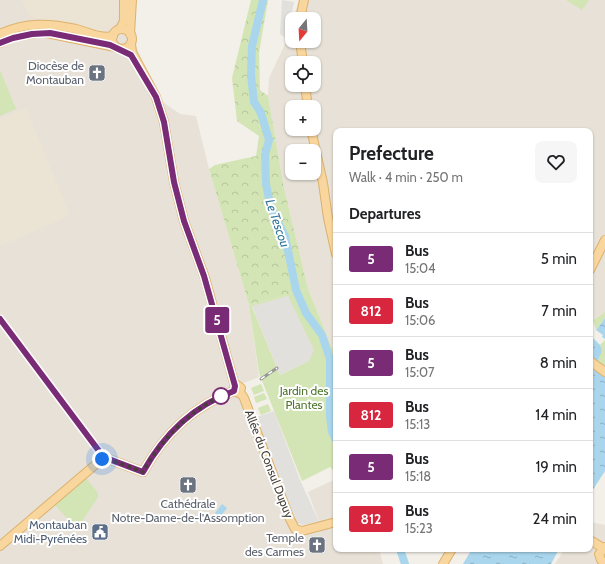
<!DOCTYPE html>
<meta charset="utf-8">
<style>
:root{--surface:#fff;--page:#f6f6f6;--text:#202124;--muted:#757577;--line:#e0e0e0}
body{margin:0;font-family:Cabin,sans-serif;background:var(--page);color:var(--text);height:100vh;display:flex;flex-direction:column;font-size:15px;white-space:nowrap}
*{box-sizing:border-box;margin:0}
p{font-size:13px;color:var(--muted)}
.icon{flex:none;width:22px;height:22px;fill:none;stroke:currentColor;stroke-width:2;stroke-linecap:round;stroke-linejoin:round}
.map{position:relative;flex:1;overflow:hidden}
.sheet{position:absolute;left:333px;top:128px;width:260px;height:424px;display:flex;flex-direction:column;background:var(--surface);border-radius:8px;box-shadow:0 1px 3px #0004}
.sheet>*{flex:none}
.badge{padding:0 8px;border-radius:3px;font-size:14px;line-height:26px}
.needle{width:26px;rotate:198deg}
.buttons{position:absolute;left:285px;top:12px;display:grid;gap:8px}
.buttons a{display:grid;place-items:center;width:36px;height:36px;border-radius:8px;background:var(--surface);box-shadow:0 1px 3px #0004;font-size:20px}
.you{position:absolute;width:20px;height:20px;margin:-10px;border:3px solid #fff;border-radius:50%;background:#1a73e8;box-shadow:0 0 0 6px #1a73e833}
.map>.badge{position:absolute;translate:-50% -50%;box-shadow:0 0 0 2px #fff}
h2{padding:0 16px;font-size:15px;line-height:36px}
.round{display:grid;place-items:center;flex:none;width:42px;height:42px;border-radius:8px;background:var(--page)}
.headline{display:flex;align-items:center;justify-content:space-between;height:68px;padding:0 16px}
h1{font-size:19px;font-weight:700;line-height:30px}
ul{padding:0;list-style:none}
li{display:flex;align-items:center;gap:12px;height:52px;padding:0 16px;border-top:1px solid var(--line)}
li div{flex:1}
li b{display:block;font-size:15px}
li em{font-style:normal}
li .badge{min-width:44px;font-weight:700;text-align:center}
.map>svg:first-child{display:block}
</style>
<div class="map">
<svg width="605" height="564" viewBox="0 0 605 564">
<defs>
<pattern id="forest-crowns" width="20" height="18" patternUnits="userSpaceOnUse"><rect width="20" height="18" fill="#d3e5b4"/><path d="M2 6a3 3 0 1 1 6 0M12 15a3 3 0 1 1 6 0" fill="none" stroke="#b6c69c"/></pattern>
<pattern id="water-ripples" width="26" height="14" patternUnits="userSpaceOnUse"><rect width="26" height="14" fill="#a9d6ec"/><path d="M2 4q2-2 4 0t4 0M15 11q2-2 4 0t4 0" fill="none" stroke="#8bafc0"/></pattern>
</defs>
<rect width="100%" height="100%" fill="#f3efe9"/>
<g fill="#e7e1d7" fill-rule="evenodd">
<path d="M0,0h136l-2,41 23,57 23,16 16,2 13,53 40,136 10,72 -18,7 51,145 28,-5 -12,-32 28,-13v70h43l4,15h-383z"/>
<path d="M299,0h306v312l-15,9v-190h-254v215l-4,2 -24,-59 -24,-101 -16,-92 1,-18 17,-36 6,-19v18h22v-22h-21zM292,63h22v22h-22zM292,107h22v22h-22zM292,151h22v22h-22z"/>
<path d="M590,522l15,3v39h-50l10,-15h25z"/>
</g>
<g fill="#ebe3d4">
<path d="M21,0h98l-1,16 -4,10 -4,4 -11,2 -6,-1 -62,-14z"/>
<path d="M26,108l43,104 -2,5 -67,29v-128z"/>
</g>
<g fill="#d3e5b4" fill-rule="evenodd">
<path d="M566,0h23l-7,10z"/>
<path d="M0,70l16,39 -16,7z"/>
<path d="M308,289l24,59 4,-2v127l-6,-6 -28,14 -43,-108 -10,-68zM288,296l21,65 -29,14 -28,-68z"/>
<path d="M605,312v6l-9,12 -3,-10z"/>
<path d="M605,340v31l-6,1 -1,-11 4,-11 -2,-5z"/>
<path d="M261,384l3,7 -10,4 -3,-7z"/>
<path d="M264,393l3,6 -11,4 -2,-6z"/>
<path d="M268,404l3,7 -10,4 -3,-7z"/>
<path d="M85,477l13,16v4l-21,32 -23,-25z"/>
</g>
<path fill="url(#forest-crowns)" d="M251,0h17l-9,53 1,37 8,6 16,92 24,101 -59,16 -40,-136 6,-4 41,-9 3,-20 -22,-15 -5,-43z"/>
<g fill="#e2e0dd">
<path d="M282,0l12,2 -8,37 -6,-5z"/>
<path d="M288,296l26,54 -5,11 -29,14 -28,-69z"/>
<path d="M274,411l26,69 19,42 -16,3 -7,-2 -42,-105z"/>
</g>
<g fill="url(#water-ripples)">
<path d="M605,318v21l-3,-2 1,-2 -7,-5z"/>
<path d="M591,336l9,9 2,5 -4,11 1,11 6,-1v100l-15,23z"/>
<path d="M222,504l5,4 -7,9 -5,-4z"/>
<path d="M472,549h87l-8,15h-88z"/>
</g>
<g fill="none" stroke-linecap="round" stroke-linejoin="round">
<g stroke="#a9d6ec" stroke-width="8">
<path d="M263,0l-11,46 -1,29 3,27 7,11 8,27 -4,15 1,29 5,25 14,27 11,54 10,23 16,22 8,24v57l2,16 4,8"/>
<path d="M400,549l5,15"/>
</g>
<defs>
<g id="major">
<path d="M300,19l4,-19"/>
<circle cx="122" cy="39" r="10"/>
<path d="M120,29l4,-8v-21"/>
<path d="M0,34c26,-12 49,-11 76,-5 12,3 24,10 37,7"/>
<path d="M130,34l2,-34"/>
<path d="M300,41l3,22"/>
<path d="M0,43l13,-6 29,-5 73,15"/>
<path d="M131,44l1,8 24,45 8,25 10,60 10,39 21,57 30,108"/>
<path d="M305,85l3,22"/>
<path d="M311,129l12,54 5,35 8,36"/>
<path d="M590,270l15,-30"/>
<path d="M590,361l15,11"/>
<path d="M240,392l4,6 45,119 6,12 7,2 34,-9"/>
<path d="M590,540l13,8"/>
<path d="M0,546l102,-87 4,-1 37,14c21,-38 50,-66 91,-81l5,2 2,-5 -4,-3 -4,5"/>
<path d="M605,547l-6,7 2,6 4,3"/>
<path d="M443,564l9,-15"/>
</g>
</defs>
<use href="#major" stroke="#dcb26e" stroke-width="10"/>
<use href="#major" stroke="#f8d69d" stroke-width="8"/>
<defs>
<path id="rail" d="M261,379l16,-11"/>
</defs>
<use href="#rail" stroke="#979797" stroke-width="3"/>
<use href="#rail" stroke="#fff" stroke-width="1.5" stroke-dasharray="4.5" stroke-linecap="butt"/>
</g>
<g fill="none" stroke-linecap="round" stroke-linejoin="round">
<defs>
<path id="line" d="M0,43l13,-5 19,-4 18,-1 60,12 21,10 25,42 8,25 10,60 10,39 20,55 31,110 -1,5c-41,15 -70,43 -91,81l-37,-14 -4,1 -3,-8 -99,-132"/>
</defs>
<use href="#line" stroke="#fff" stroke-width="9"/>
<use href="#line" stroke="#792b75" stroke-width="6"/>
<path stroke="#463f38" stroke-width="4" stroke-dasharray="0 7.2" d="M102,459l4,-1 37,14c20,-35 45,-59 81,-78l-3,2"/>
</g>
<defs>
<symbol id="church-square" viewBox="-11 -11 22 22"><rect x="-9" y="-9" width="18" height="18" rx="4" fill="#6b7280" stroke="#fff"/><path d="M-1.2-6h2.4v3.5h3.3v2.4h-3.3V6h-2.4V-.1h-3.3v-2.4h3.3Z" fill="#fff"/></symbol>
<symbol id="civic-square" viewBox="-11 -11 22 22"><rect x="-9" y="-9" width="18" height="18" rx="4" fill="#5c6f8a" stroke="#fff"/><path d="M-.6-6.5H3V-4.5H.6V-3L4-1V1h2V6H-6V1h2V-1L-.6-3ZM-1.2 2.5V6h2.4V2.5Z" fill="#fff"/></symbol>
</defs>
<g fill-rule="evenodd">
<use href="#church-square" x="87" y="63" width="20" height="20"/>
<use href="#church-square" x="178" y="475" width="20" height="20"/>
<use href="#civic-square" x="90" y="522" width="20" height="20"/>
<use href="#church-square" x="307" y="535" width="20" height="20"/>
</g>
<circle fill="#fff" stroke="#792b75" stroke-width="2" cx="221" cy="396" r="8"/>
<g text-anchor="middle" stroke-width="4" stroke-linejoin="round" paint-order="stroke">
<g font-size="12" fill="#5b616d" stroke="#fff" text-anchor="end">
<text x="84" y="70">Diocèse de<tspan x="84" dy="14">Montauban</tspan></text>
<text x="188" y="508" text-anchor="middle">Cathédrale<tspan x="188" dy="14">Notre-Dame-de-l'Assomption</tspan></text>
<text x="304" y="542">Temple<tspan x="304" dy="14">des Carmes</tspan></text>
</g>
<g font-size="12" fill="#4f752e" stroke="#fff">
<text x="304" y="395">Jardin des<tspan x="304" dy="14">Plantes</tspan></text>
</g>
<g font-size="12" fill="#463f38" stroke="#fff">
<text transform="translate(269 464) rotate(69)" y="4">Allée du Consul Dupuy</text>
</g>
<g font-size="12" fill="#4e5e75" stroke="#fff" text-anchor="end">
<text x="87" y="529">Montauban<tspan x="87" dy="14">Midi-Pyrénées</tspan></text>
</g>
<g font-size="13" font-style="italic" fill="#33789c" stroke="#fff">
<text transform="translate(278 223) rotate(71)" y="5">Le Tescou</text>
</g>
</g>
</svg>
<div class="buttons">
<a><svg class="needle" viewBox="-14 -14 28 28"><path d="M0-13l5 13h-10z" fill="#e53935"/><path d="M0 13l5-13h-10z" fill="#757577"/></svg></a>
<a><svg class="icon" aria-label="locate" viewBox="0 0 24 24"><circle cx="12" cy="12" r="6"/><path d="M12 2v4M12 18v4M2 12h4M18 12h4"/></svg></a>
<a>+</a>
<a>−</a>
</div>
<div class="you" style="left:102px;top:459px"></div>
<b class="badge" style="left:217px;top:320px;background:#792b75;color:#fff">5</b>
<section class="sheet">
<div class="headline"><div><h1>Prefecture</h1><p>Walk · 4 min · 250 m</p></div><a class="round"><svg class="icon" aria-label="heart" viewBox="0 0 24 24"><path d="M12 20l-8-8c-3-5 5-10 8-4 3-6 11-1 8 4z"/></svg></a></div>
<h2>Departures</h2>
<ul>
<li><span class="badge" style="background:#792b75;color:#fff">5</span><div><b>Bus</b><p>15:04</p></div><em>5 min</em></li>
<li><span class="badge" style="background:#d7263d;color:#fff">812</span><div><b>Bus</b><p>15:06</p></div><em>7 min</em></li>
<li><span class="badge" style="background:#792b75;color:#fff">5</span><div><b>Bus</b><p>15:07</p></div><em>8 min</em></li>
<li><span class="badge" style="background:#d7263d;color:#fff">812</span><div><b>Bus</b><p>15:13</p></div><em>14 min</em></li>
<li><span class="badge" style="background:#792b75;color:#fff">5</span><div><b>Bus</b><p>15:18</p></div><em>19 min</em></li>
<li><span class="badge" style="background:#d7263d;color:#fff">812</span><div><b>Bus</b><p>15:23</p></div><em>24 min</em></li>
</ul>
</section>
</div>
